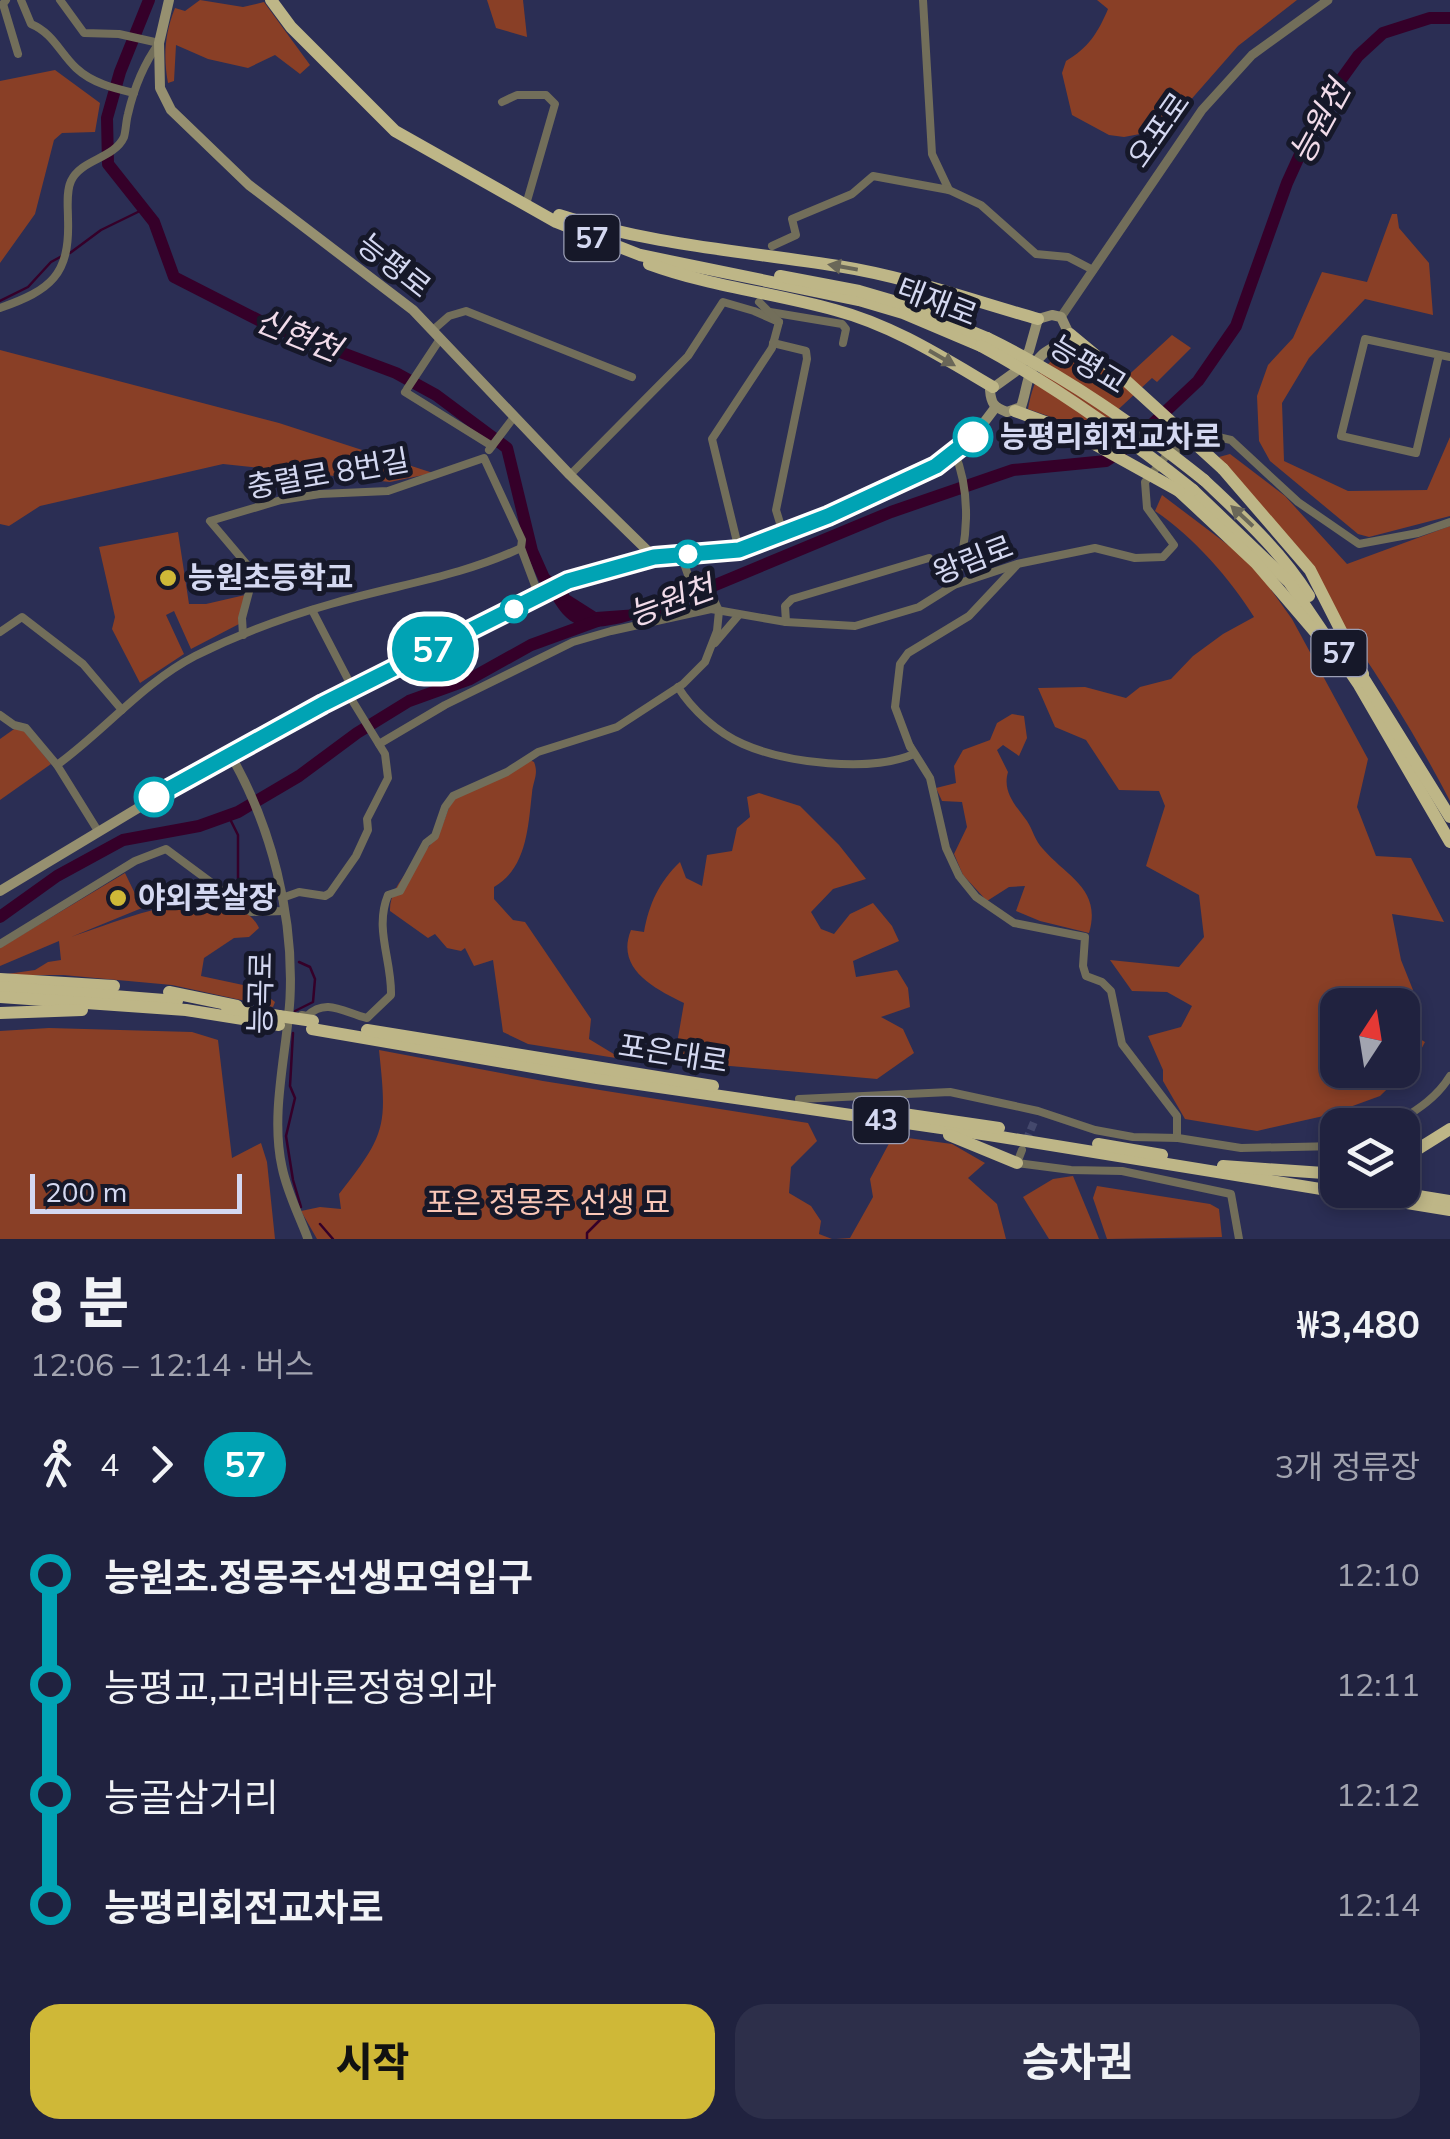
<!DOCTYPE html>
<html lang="ko">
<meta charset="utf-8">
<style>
:root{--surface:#20223f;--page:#2d2f4a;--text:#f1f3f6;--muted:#a2a4b0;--line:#3d3f59;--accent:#cfb837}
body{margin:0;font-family:Mulish,"Noto Sans KR",sans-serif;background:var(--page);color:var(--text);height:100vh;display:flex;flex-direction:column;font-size:38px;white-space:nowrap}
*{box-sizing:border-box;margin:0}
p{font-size:32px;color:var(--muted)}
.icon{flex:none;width:55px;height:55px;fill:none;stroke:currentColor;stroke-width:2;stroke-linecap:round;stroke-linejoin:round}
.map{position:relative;height:1239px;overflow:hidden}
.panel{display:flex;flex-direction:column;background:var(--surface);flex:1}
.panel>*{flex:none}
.badge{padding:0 20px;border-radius:32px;font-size:35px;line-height:65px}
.needle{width:65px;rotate:12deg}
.buttons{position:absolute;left:1320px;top:988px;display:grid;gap:20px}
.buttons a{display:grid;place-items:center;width:100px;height:100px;border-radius:20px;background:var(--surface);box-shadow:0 5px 15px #0003,0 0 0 2px var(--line);font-size:50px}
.scale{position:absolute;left:30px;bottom:25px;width:212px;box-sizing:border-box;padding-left:10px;border:5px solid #d4d8f1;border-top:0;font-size:28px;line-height:35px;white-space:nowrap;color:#d4d8f1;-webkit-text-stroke:8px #161829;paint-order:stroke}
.map>.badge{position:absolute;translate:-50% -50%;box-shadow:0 0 0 5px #fff}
.legs{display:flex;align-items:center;gap:15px;height:110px;padding:0 30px;font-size:32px}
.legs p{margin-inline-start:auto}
.overview{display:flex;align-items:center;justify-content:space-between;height:170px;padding:0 30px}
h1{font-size:55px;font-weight:800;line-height:75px}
.primary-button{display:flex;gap:20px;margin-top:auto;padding:20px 30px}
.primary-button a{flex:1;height:115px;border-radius:30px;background:var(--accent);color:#111;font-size:40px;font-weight:800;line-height:115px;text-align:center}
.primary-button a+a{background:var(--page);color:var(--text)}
ul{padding:0 30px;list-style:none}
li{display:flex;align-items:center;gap:35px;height:110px;font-size:38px}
li i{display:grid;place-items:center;width:15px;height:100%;margin:0 12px;background:currentColor}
li i::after{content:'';width:25px;height:25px;margin:-12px;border:8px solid;border-radius:50%;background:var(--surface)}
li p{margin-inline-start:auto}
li:first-child i{background:linear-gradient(#0000 50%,currentColor 0)}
li:last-child i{background:linear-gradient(currentColor 50%,#0000 0)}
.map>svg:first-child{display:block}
</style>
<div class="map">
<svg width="1450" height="1239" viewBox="0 0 1450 1239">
<rect width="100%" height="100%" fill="#2b2e54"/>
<g fill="#893f26">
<path d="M200,0l43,7 21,-5 46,63 -10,9 -25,-19 -27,13 -40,-9 -32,-14 -2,36 -6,2c-5,-27 -3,-50 7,-75l10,3z"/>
<path d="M487,0h36l4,37 -31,-9z"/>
<path d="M1097,0h200l-59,46 -50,57 -29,16 -19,15 -16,3 -15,-2 -37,-20 -10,-42 4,-12c22,-13 32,-28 42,-52z"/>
<path d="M55,70l45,33 -5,29 -33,1 -8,7 -19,74 -35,49v-182z"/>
<path d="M1392,214h5l2,14 30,35 4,52 -68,-16 -56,59 -27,45 2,58 64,30 79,-1 23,-53v79l-81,21 -11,-3 -88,-73 -11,-20 -2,-45 11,-31 25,-27 29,-66 45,10z"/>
<path d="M1172,335l19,13 -34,34 -5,-4 -58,54 -66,-23c7,-36 16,-48 49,-62l44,35z"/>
<path d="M0,350l279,73 154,50 -43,9 -167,-18 -183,42 -31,20 -9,-2z"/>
<path d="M1230,454l55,42 62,68 103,-38v275c-66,-127 -145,-231 -231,-344z"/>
<path d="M1162,495l90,68 40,56 76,140 -11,48 19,49 35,2 33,64 -52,-8 9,46 12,30 -10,18 -1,-3h-64v65h64l1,-41 22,13 -11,21 -34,33 -52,19 -71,16 -72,-12 -22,-38v-11l-15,-34 33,-9 11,-21 -25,-14 -35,-1 -22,-31 69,7 25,-30 -5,-42 -53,-29 19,-60 -6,-15 -40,-1 -33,-50 -31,-13 -17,-39 47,-1 41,11 14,-11 31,-8 22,-23 30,-22 31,-17c-24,-38 -60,-80 -99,-106z"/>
<path d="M178,532l11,72h17l39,-9 -6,29 -48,25 -17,-38 -8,4 18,39 -44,29 -28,-54 3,-12 -16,-70z"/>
<path d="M1012,714l12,2 3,22 -8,18 -16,-11 -6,5 11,22c-6,20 8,34 19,49 6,9 8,20 16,28 24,28 59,40 46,84l-49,-12 -24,-10 9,-25 -16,1 -22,14 -24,-26 -9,-21 13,-27 -5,-25 -20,-1 -6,-13 20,-5 -2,-17 9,-16 27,-10 7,-17z"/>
<path d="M17,727l7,4 27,33 -51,36v-61z"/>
<path d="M530,760l4,2c5,12 -1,19 -2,31 -4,34 -5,75 -38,94v12l19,21 12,2 66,97 -2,20 33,20 -94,-15 -25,-12 -10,-72 -19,6 -9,-18 -4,3 -14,-3 -12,-14 -7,4 -38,-27c-1,-30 36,-55 49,-79 7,-12 8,-24 16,-36z"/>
<path d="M759,793l41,13 39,39 27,34 -33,10 -22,23 10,17 13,5 16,-20 23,-11 19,23 7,15 -46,20 3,16 41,-7 11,18 2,19 -29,10 22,12 11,24 -37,26 -203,-18 10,-58c-29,-14 -69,-34 -53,-73l13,2c5,-28 15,-50 36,-70l6,16 16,8 5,-31 25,-4 5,-23 13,-11 -3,-20z"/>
<path d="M125,873l17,35 -71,29c41,-14 102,-38 144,-37 16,0 38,14 44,28l-10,9 -15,1 -30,20 -3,18 56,12 18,14 -2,5 -101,-22 -109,-10h-63l35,-5 13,-8 13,-2 -2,-19 -59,25v-18z"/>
<path d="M49,1028l143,4 26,8 14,118 29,-15 6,19 8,77h-275v-208z"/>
<path d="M379,1050l164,31 265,42 9,18 -26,26 -2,26 22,13 10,15 -2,13 13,5h-515l-16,-28 19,-4 21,2 -2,-15c48,-61 48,-68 40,-144z"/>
<path d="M893,1136l59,8 33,19 -17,15 29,26 9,35h-170l14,-1 23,-41 -3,-18z"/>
<path d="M1073,1176l26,63h-50l-26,-42 30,-18z"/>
<path d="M1097,1186l113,18 9,5 3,28 -115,2 -14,-41z"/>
</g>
<path fill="#350029" d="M563,591l33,21 69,-5 15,-6c-22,12 -76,32 -101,24 -13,-4 -21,-17 -28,-28z"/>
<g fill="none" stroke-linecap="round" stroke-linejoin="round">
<g stroke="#350029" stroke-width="2.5">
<path d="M70,253l31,-23 43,-21"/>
<path d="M0,301l28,-14 23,-25 11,-6"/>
<path d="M228,815l10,20v57l1,4 25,9"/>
<path d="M295,1011l18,-9 2,-23 -5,-12 -11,-5"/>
<path d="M293,1033l-3,53 5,12 -9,38 7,44 8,27"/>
<path d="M320,1224l13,15"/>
<path d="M587,1239v-6l22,-22"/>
</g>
<g stroke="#350029" stroke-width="12">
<path d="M149,0l-29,72 -13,46 1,46 46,58 20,55 94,48 128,48 40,22 71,53 25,103 12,27 19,17"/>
<path d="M660,608l231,-96 122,-42 93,-9 24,-16 68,-64 38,-55 51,-143 35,-77 36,-50 25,-23 47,-15h20"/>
<path d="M0,917l57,-41 66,-36 76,-14 39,-14 61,-36 58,-43 52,-32 61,-22 61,-34 66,-24"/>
</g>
<path stroke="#44486c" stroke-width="8" stroke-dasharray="8 4" stroke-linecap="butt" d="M1026,1141l8,-19"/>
<g stroke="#726e5a" stroke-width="8">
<path d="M6,0l-3,4 15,50"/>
<path d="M21,0l10,24c22,9 29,29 45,44 16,15 37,20 58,25"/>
<path d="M923,0l9,154 17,36"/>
<path d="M502,102l15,-7h29l9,9 -28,97"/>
<path d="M772,246l24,-11 -4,-16 60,-25 21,-18 76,14 32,15 55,49 32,3 25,13"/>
<path d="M0,308c51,-18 70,-33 68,-89 0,-12 -2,-27 3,-38 10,-22 43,-22 53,-44 2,-7 2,-16 4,-23 6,-26 15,-49 31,-71l-40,-9 -35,-1 -24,-33"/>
<path d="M770,312l72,12 4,5 -3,14"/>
<path d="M433,330l16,-14 17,-5 166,66"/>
<path d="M773,343l33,8 1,8 -31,151 7,23"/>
<path d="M1439,355l-23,98 -75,-17 24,-97 85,18"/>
<path d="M407,389l33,-50"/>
<path d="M405,392l87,54"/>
<path d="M489,450l25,-33"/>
<path d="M570,475l118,-119 35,-54 31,9 25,11"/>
<path d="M739,550l-27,-111 60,-91 7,-26 -20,-20"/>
<path d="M954,585c14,-42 18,-91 0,-134"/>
<path d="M312,610l41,79"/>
<path d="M786,622l-1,-16 7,-7 137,-41"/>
<path d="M0,632l22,-15 61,47 39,46"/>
<path d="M243,635l-1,-17 12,-45 -44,-52 71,-21 39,-6 68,-3 96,-33 38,82 -1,8"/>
<path d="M715,643l23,-27"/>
<path d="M678,687c14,23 40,46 65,57 43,19 127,29 171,10"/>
<path d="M0,715l14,10 12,3 31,37"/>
<path d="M379,744l66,-39 128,-63 38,-11 100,-22 75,13 69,4 64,-19 35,-22 63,-21 78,-16 40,10 28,-1 11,-12 -27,-37 -2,-26 21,-26 39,-22 26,6 67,62 61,42 59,-11 32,-11"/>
<path d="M910,746l20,32 16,70 13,28 17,21 38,26 71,14 -2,29 3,10 16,6 9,9 11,53 55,72v22"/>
<path d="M910,747l-15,-40 5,-43 8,-11 61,-37 47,-50"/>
<path d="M98,831l-41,-66c47,-34 86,-82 138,-109 42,-21 90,-39 136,-52 64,-19 129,-27 190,-56l18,48"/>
<path d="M282,898l17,-6 26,4 5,-3 26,-37 12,-26 -1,-11 21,-41 -3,-24 -38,-62"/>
<path d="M0,944l135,-83 31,-12 85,63 33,-1"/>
<path d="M302,1015l5,1c19,-19 38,-3 60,2l24,-23c1,-35 -17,-66 -3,-100l12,-4 26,-48 9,-7 10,-29 8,-11 54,-24 31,-20 79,-25 66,-43 22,-22 12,-31 2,-20 -4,-9 -27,-27 -7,-20"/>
<path d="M799,1099l151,-7 88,19 57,19 38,7 45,1 63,10 97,-2"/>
<path d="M1393,1125c22,-14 43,-26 57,-49"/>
<path d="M1022,1150l-5,13 54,7 51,1 109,23 8,45"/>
</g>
<g stroke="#726e5a" stroke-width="9">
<path d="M1061,317l141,-207 50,-55 76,-55"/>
<path d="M230,754c41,71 64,161 60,244 -3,54 -20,115 -8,169 5,25 17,48 26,72"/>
</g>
<g stroke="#969070" stroke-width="10">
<path d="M169,0l-10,43 1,45 11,22 78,75 164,125 157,165 84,82"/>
<path d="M1052,315l9,2 9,19c-9,9 -18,11 -27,18 -17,16 -15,33 -22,53l-14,5c-13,-5 -16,-8 -17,-22l25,-18 14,-21 9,-32z"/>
<path d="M0,891l223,-134 345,-176 86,-24 85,-7 89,-33 108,-51 37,-29 22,-29"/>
</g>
<g stroke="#beb687" stroke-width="12">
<path d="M271,0l20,27 104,104 161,91 84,33 219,45 44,13 78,33"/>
<path d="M559,215c91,30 185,36 279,51 69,11 133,34 200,53"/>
<path d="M649,264c60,22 124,29 186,46 57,15 107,47 158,77"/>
<path d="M780,276l79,15 48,14 80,33"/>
<path d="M1070,334l53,44"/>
<path d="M1015,411l38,14"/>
<path d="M1223,469l87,101 53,104"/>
<path d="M1204,480c38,36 77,71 105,116"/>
<path d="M1193,490l96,92 70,103 91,157"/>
<path d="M1179,491l77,72 60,70"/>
<path d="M1359,671l91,146"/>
<path d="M0,979l114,7"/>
<path d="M0,987l177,14"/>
<path d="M169,992l68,14"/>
<path d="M0,997l186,13 93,15"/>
<path d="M227,1008l52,8"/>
<path d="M0,1013l82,-3"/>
<path d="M312,1029l285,49 392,57 461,75"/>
<path d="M367,1030l346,56"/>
<path d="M876,1110l123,18"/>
<path d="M949,1135l68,28"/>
<path d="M1098,1144l64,11"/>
<path d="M1402,1159l48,-30"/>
<path d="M1223,1166l115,8"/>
<path d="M1381,1190l69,11"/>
</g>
<g stroke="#beb687" stroke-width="12">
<path d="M987,338c80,39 148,87 217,142"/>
<path d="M981,346c76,41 144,90 212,144"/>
<path d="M1123,378l100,91"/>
<path d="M1053,425l34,15 92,51"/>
<path d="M279,1016l34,5"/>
</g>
</g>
<defs><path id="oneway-solid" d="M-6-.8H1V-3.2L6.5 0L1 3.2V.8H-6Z" transform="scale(2.5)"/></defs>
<g fill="#6a6758">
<use href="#oneway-solid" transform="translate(843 267) rotate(-170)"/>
<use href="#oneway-solid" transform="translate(942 358) rotate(30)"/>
<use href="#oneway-solid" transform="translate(1242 516) rotate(-137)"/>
</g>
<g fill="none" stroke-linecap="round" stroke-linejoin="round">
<defs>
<path id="line-1" d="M154,797l169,-93 245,-123 86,-24 85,-7 89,-34 108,-50 37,-29"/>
</defs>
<use href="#line-1" stroke="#fff" stroke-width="22"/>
<use href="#line-1" stroke="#00a3b4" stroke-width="15"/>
</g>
<g fill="#fff" stroke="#00a3b4" stroke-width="5">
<circle cx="973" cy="437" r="18"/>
<circle cx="688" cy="554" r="12"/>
<circle cx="514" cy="609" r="12"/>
<circle cx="154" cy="797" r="18"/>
</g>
<g fill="#cfb837" stroke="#161829" stroke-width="4">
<circle cx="168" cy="578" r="10"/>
<circle cx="118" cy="898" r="10"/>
</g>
<g text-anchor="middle" stroke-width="10" stroke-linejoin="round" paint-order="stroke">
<g fill="#161829" stroke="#9b9eb5" stroke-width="2.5">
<rect x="564.5" y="215" width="55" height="46" rx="8"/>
<rect x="1311.5" y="630" width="55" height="46" rx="8"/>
<rect x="853.5" y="1097" width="55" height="46" rx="8"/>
</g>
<g font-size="28" font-weight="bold" fill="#d4d8f1">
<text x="592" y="248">57</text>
<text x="1339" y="663">57</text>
<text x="881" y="1130">43</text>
</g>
<g font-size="30" fill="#d4d8f1" stroke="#161829">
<text transform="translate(1159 130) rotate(-55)" y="10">오포로</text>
<text transform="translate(394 266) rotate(38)" y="10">능평로</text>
<text transform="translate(937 302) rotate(21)" y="10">태재로</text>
<text transform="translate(1088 365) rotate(31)" y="10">능평교</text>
<text transform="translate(328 474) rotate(-10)" y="10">충렬로 8번길</text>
<text transform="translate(973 560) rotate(-21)" y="10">왕림로</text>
<text transform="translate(261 993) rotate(-89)" y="10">능곡로</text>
<text transform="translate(673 1054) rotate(9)" y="10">포은대로</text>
</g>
<g font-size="30" font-weight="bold" fill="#d4d8f1" stroke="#161829" text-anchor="start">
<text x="1000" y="447">능평리회전교차로</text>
</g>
<g font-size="30" font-weight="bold" fill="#d4d8f1" stroke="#161829" text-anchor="start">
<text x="188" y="588">능원초등학교</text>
<text x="138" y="908">야외풋살장</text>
</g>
<g font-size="30" fill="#fac7b7" stroke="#161829">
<text x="548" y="1213">포은 정몽주 선생 묘</text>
</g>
<g font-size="32" font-style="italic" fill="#f1dbe9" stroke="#161829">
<text transform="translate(1320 122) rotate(-61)" y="11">능원천</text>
<text transform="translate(298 335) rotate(22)" y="11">신현천</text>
<text transform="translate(671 601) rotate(-20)" y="11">능원천</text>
</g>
</g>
</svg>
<div class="buttons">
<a><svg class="needle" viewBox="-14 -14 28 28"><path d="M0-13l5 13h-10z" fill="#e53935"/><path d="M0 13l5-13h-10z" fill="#a2a4b0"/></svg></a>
<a><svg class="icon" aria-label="layers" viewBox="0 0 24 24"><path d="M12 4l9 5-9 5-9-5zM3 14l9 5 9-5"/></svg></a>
</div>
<div class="scale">200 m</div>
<b class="badge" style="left:433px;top:649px;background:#00a3b4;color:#fff">57</b>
</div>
<section class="panel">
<div class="overview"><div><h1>8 분</h1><p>12:06 – 12:14 · 버스</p></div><b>₩3,480</b></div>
<div class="legs"><svg class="icon" aria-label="walk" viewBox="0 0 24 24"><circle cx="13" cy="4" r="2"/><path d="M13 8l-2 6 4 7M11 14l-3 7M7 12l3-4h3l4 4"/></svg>4<svg class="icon" aria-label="forward" viewBox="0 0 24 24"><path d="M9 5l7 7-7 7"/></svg><b class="badge" style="background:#00a3b4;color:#fff">57</b><p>3개 정류장</p></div>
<ul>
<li><i style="color:#00a3b4"></i><b>능원초.정몽주선생묘역입구</b><p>12:10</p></li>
<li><i style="color:#00a3b4"></i><span>능평교,고려바른정형외과</span><p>12:11</p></li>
<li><i style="color:#00a3b4"></i><span>능골삼거리</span><p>12:12</p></li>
<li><i style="color:#00a3b4"></i><b>능평리회전교차로</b><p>12:14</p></li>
</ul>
<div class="primary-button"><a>시작</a><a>승차권</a></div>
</section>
